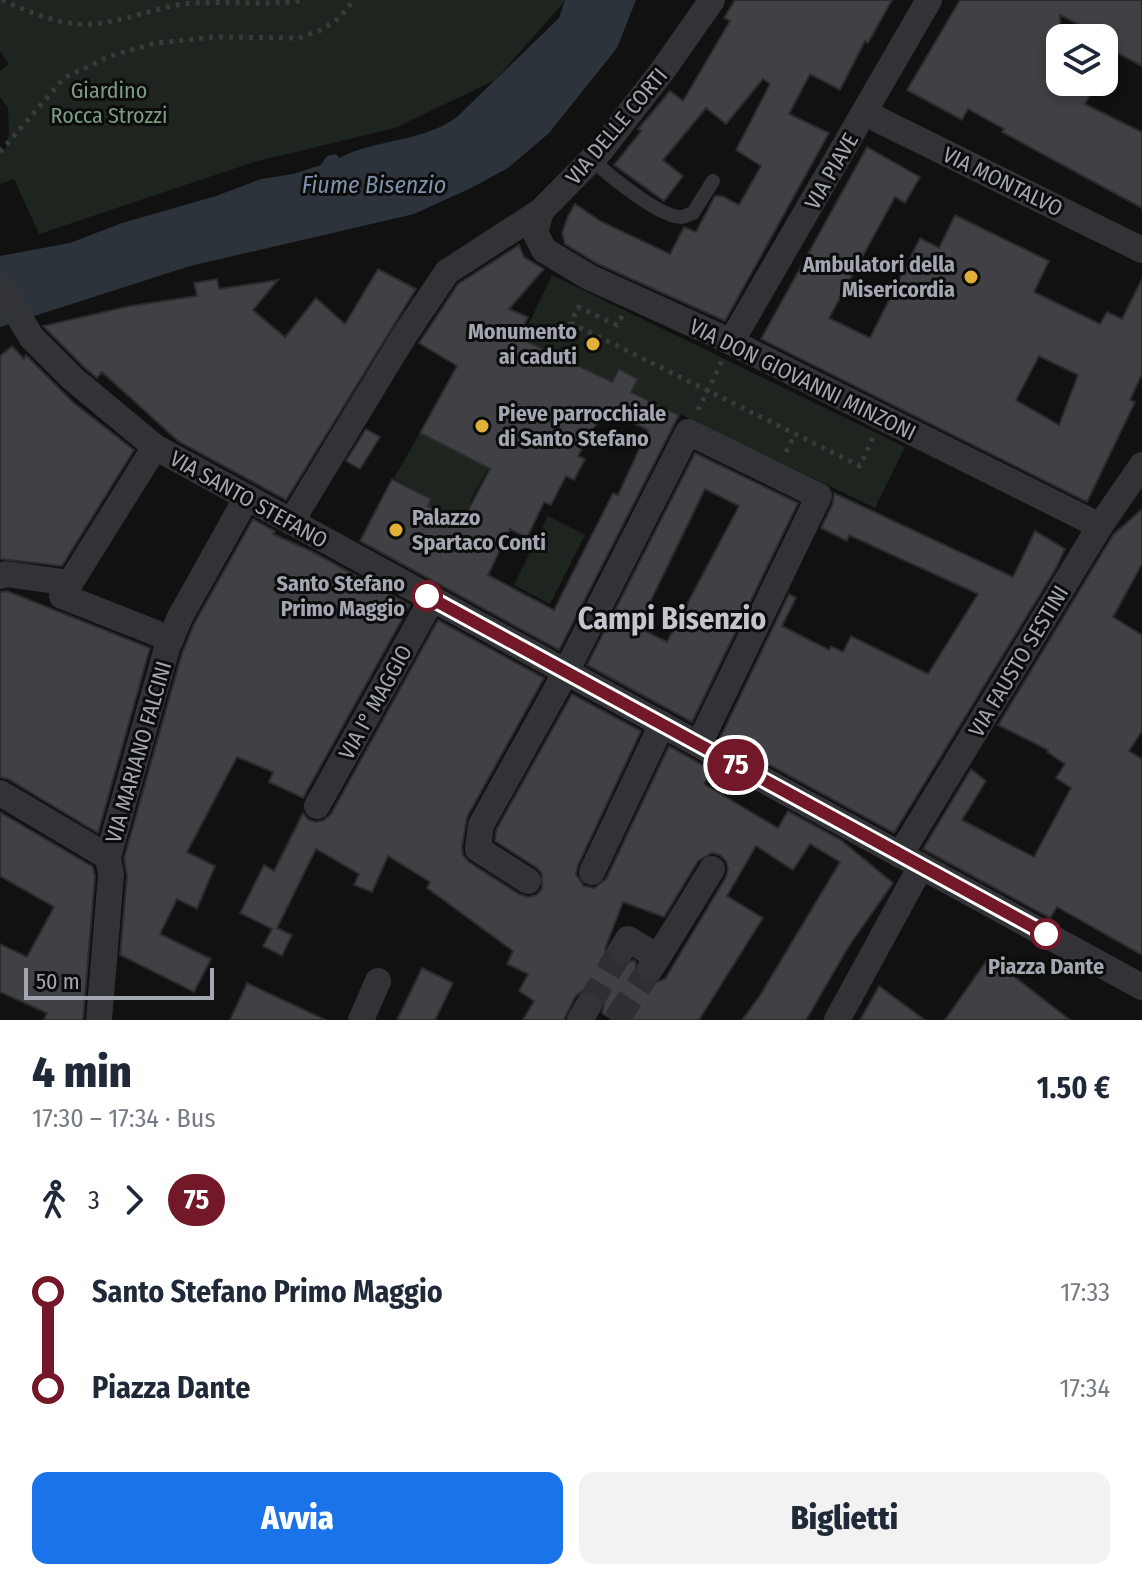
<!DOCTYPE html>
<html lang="it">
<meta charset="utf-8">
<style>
:root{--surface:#fff;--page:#f2f2f3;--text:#1f2937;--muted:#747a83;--accent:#1a73e8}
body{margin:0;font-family:"Fira Sans Condensed",sans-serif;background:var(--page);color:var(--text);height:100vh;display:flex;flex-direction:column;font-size:30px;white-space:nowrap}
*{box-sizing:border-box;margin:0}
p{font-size:26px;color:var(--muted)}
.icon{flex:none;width:44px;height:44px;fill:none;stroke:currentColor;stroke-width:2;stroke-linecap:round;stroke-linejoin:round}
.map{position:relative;height:1020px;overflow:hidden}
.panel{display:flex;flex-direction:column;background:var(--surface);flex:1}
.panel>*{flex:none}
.badge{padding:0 16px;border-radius:26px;font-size:28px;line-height:52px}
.controls{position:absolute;left:1046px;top:24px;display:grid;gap:16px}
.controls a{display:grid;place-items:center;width:72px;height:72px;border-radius:16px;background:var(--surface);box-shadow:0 4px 12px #0003;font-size:40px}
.scale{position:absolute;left:24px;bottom:20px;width:190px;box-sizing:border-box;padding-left:8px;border:4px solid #a3a7b2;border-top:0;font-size:22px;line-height:28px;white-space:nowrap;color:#a3a7b2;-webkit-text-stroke:6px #0c0c0d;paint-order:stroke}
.map>.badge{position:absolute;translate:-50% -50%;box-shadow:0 0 0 4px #fff}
.legs{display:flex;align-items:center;gap:12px;height:88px;padding:0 32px;font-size:26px}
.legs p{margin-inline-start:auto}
.headline{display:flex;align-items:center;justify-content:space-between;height:136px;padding:0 32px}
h1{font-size:44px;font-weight:800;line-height:60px}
.primary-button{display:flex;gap:16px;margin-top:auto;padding:16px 32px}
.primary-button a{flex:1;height:92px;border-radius:16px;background:var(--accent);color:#fff;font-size:32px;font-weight:800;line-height:92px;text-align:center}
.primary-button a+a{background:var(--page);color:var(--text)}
ul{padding:0 32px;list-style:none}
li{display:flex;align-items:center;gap:28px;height:96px;font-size:30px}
li i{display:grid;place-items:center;width:12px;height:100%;margin:0 10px;background:currentColor}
li i::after{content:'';width:20px;height:20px;margin:-10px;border:6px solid;border-radius:50%;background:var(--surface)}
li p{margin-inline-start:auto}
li:first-child i{background:linear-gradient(#0000 50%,currentColor 0)}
li:last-child i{background:linear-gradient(currentColor 50%,#0000 0)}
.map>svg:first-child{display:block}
</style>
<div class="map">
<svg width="1142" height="1020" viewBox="0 0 1142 1020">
<rect width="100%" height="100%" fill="#111112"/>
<g fill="#1e251f">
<path d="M0,0h566l-71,80 -100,48 -141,34 -215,72 -25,-55 -14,5v-39l4,7 5,-17 -1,-27 -8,-11v-26l9,-7 -9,-13z"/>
<path d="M552,275l353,172 -30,61 -353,-170z"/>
<path d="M420,433l68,36 -15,26 -10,27 -18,-9 -11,21 -15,-8 12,-26 -37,-22z"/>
<path d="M548,516l37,19 -35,69 -36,-19z"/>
</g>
<path fill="#2c333a" d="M565,0h71l-19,48 -68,85 -41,35 -37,20 -57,26 -224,52 -190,61v-71l70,-13 52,-20 94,-27 45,-17 32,-5 28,-9 6,-9 9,-2 3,4c37,-19 84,-16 118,-41l102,-99z"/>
<g fill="#404145" stroke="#2b2b2e" stroke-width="2" fill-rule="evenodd">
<path d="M735,0h157l-24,43 -3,-2 -25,49 -30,-16 -21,40 40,19 -104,188 -129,-58 -31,-19 -3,-11 6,-17 7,-12 27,18 68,32 14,-27 12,5 19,-36h7l17,9 22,-39 -25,-16 34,-66 -7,-5 -37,45 -20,-16 -43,52 20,16 -19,25 -50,-36 27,-34 -3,-2 32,-38 13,10 47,-80 -6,-3z"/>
<path d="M960,0h182v66l-38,-20v-9l-44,-22v67h37l-12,22 57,28v76l-140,-76 2,-3 -36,-20 -6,11 -55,-30z"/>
<path d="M867,147l53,30 -15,26 -10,-6 -66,121 41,20 50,-100 19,10 16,-33 94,46 -15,31 66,32 7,-12 15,7 20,-40v95l-12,26 5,2 -48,100 -326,-163zM1039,356l39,19 -19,50 -43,-25z"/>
<path d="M519,245l5,12 20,12 -35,40 19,8 -10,20 94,45 7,-13 19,10 -7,13 48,23 -120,235 -199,-109 32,-62 39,20 -3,7 33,18 29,-55 -70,-36 37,-67 -38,-23 39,-59zM605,409l43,21 -30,65 -5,-2 -59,117 -66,-35 22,-46 17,9 17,-36 7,3 15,-29 8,4 11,-21 -7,-3z"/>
<path d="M378,269l38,20 -130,211 -108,-59 -76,-69 -5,6 -14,-12 -40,-40 87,-20 67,-10 -3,-13 23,-4 2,10 59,-9 -25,30 32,27 31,-39 29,26z"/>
<path d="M12,346l12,13 2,-4 48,48 60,47 -72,116 -62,-7v-203z"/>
<path d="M366,429l14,8 -20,32 -14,-8z"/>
<path d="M695,453l103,50 -106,219 -105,-57zM705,489l34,17 -72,136 -29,-15z"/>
<path d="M834,493l179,84 22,-46 30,18 -10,21 -161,263 -174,-95 69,-144 7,4 -14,28 47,24 2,-4 12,6 8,-16 77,38 50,-80 -129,-59 -2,6 -26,-13 12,-25z"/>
<path d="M1142,509v55l-29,53 29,18v96l-13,20 13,8v196l-85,-48 -7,11 -127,-69 48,-80 15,12 -24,39 72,37 37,-69 -15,-10 9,-14 -18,-12 1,-2 -50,-25 115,-190z"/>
<path d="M253,519l22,12 -2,3 38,17 99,54 -107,193 -34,-16 4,-10 -36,-15 -50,95 28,14 -18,43 -20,-10 -17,35 51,25 -17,33 -74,-37 7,-79 -3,-18 58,-205 12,-29z"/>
<path d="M7,591l143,57 -52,185 -90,-54 -8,-2v-185z"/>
<path d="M438,620l106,58 -77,139 -5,30 1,8 6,7 50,32 9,3 8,-2 6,-6v-15l-5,-6 -42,-27 1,-11 76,-136 69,37 -63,134 -2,9 8,12 10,2 12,-9 63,-133 44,25 -9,13 74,44 10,-17 53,29 52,43 -44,63 -43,74h-64l17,-23 81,-135 -30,-18 -17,26 -37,-24 -29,50 36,22 -64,102h-86l-11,-7 2,-8 -3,-8 -12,-7 -8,2 -6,5 -11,23h-41l11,-19 -15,-10 9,-17 -21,-10 6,-13 -86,-63 3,-6 -42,-26 -16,36 -18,-7 5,-11 -43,-25 -39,79 15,7 -10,21 -19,-10 9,-17 -32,-16 24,-48 10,6 29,-58 6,7 7,2 8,-2 7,-6zM712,853l8,2 6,6 2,8 -2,8 -61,102 -17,6 -12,-8v-15l-3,-2 -12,6 -9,-3 -5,-6 -2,-8 18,-47 41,15 34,-56z"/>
<path d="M0,812l93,55 2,9 -12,144h-39l3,-7 -47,-21v-48l27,13 27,-50 -54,-31z"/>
<path d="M989,957l81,63h-125z"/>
<path d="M422,968l31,15 -18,37h-38z"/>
<path d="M247,983l79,37h-96z"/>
<path d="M879,986l46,34h-65z"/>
</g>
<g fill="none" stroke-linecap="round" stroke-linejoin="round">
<g stroke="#2e2f32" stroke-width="26" stroke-dasharray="26 13" stroke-linecap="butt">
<path d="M588,1006l33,-56"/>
<path d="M616,1020l34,-51"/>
</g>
<g stroke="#383a3e" stroke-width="5" stroke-dasharray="4 6" stroke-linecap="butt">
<path d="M2,0c28,12 58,26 89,24 35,-2 68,-19 103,-21 38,-2 74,3 111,-3"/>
<path d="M0,152l64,-74 46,-22 46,-13 58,-6 85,1 22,-8 18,-12 15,-18"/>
<path d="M622,316l-5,9 -39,-18 -7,16 289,143 13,-29"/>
<path d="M698,410l24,-49"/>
<path d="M786,452l9,-18"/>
</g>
<path stroke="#323337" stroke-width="14" d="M592,160c17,15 67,57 89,57 4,0 8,-3 12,-4l20,-32"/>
<g stroke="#323337" stroke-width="26">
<path d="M865,113l277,137"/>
<path d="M541,211l-6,21 9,18 45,27 134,61 377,188"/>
<path d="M0,286l32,52 40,40 83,69 987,540"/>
<path d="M731,342l198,-342"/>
<path d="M155,447l-93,149 109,43"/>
<path d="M291,522l113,-186 43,-64 94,-61 60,-61 62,-80 49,-70"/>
<path d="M0,576l6,-2 64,9"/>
<path d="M0,793l108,64"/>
<path d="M317,806l115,-207"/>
<path d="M900,855l200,-329 42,-61"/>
<path d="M592,872l70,-148"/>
<path d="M528,881l-50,-32 3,-24 85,-153 122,-240 131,64 -120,248"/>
<path d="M621,950l7,-11 30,18 -8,12"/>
<path d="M658,957l54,-88"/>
<path d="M99,1020l12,-145 -3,-18 59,-209 13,-31 67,-120"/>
<path d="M361,1020l17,-39"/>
<path d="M580,1020l8,-14"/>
<path d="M837,1020l84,-154"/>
</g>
</g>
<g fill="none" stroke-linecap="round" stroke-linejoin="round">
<defs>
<path id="line-1" d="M427,596l619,338"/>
</defs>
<use href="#line-1" stroke="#fff" stroke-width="18"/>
<use href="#line-1" stroke="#721828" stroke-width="12"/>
</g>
<g fill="#e2b039" stroke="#0c0c0d" stroke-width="3">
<circle cx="971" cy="277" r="8"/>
<circle cx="593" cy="344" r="8"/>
<circle cx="482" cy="426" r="8"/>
<circle cx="396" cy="530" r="8"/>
</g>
<g fill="#fff" stroke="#721828" stroke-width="4">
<circle cx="427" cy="596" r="14"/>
<circle cx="1046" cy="934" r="14"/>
</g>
<g text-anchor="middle" stroke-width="6" stroke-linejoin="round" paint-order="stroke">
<g font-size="22" fill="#7c9c7f" stroke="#0c0c0d">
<text x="109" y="98">Giardino<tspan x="109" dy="25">Rocca Strozzi</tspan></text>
</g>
<g font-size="22" fill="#a3a7b2" stroke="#0c0c0d">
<text transform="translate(616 126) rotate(-50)" y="8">VIA DELLE CORTI</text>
<text transform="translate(831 171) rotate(-60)" y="8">VIA PIAVE</text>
<text transform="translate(1003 181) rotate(26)" y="8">VIA MONTALVO</text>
<text transform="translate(803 379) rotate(26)" y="8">VIA DON GIOVANNI MINZONI</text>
<text transform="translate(249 499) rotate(29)" y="8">VIA SANTO STEFANO</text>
<text transform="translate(1018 661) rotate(-59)" y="8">VIA FAUSTO SESTINI</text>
<text transform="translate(375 702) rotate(-61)" y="8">VIA I° MAGGIO</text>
<text transform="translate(138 752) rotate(-74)" y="8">VIA MARIANO FALCINI</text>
</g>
<g font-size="22" font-weight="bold" fill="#a3a7b2" stroke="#0c0c0d" text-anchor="end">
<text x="955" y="272">Ambulatori della<tspan x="955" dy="25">Misericordia</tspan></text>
<text x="577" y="339">Monumento<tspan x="577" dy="25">ai caduti</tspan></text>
<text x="498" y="421" text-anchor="start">Pieve parrocchiale<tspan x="498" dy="25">di Santo Stefano</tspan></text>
<text x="412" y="525" text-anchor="start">Palazzo<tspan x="412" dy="25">Spartaco Conti</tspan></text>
</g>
<g font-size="22" font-weight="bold" fill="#a3a7b2" stroke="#0c0c0d" text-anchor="end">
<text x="405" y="591">Santo Stefano<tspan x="405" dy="25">Primo Maggio</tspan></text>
<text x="1046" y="974" text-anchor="middle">Piazza Dante</text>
</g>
<g font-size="24" font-style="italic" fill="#7c93ab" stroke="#0c0c0d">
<text x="374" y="193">Fiume Bisenzio</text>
</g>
<g font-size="30" font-weight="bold" fill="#c4c6ce" stroke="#0c0c0d">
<text x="672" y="629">Campi Bisenzio</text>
</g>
</g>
</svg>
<div class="controls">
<a><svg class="icon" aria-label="layers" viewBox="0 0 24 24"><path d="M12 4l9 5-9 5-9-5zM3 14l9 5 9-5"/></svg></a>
</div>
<div class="scale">50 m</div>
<b class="badge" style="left:736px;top:765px;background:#721828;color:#fff">75</b>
</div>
<section class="panel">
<div class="headline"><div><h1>4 min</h1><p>17:30 – 17:34 · Bus</p></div><b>1.50 €</b></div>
<div class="legs"><svg class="icon" aria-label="walk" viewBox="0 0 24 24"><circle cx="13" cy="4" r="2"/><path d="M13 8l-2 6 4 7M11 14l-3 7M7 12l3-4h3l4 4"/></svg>3<svg class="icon" aria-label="forward" viewBox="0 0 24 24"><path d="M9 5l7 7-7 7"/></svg><b class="badge" style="background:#721828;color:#fff">75</b></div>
<ul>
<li><i style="color:#721828"></i><b>Santo Stefano Primo Maggio</b><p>17:33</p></li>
<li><i style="color:#721828"></i><b>Piazza Dante</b><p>17:34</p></li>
</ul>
<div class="primary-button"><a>Avvia</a><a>Biglietti</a></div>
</section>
